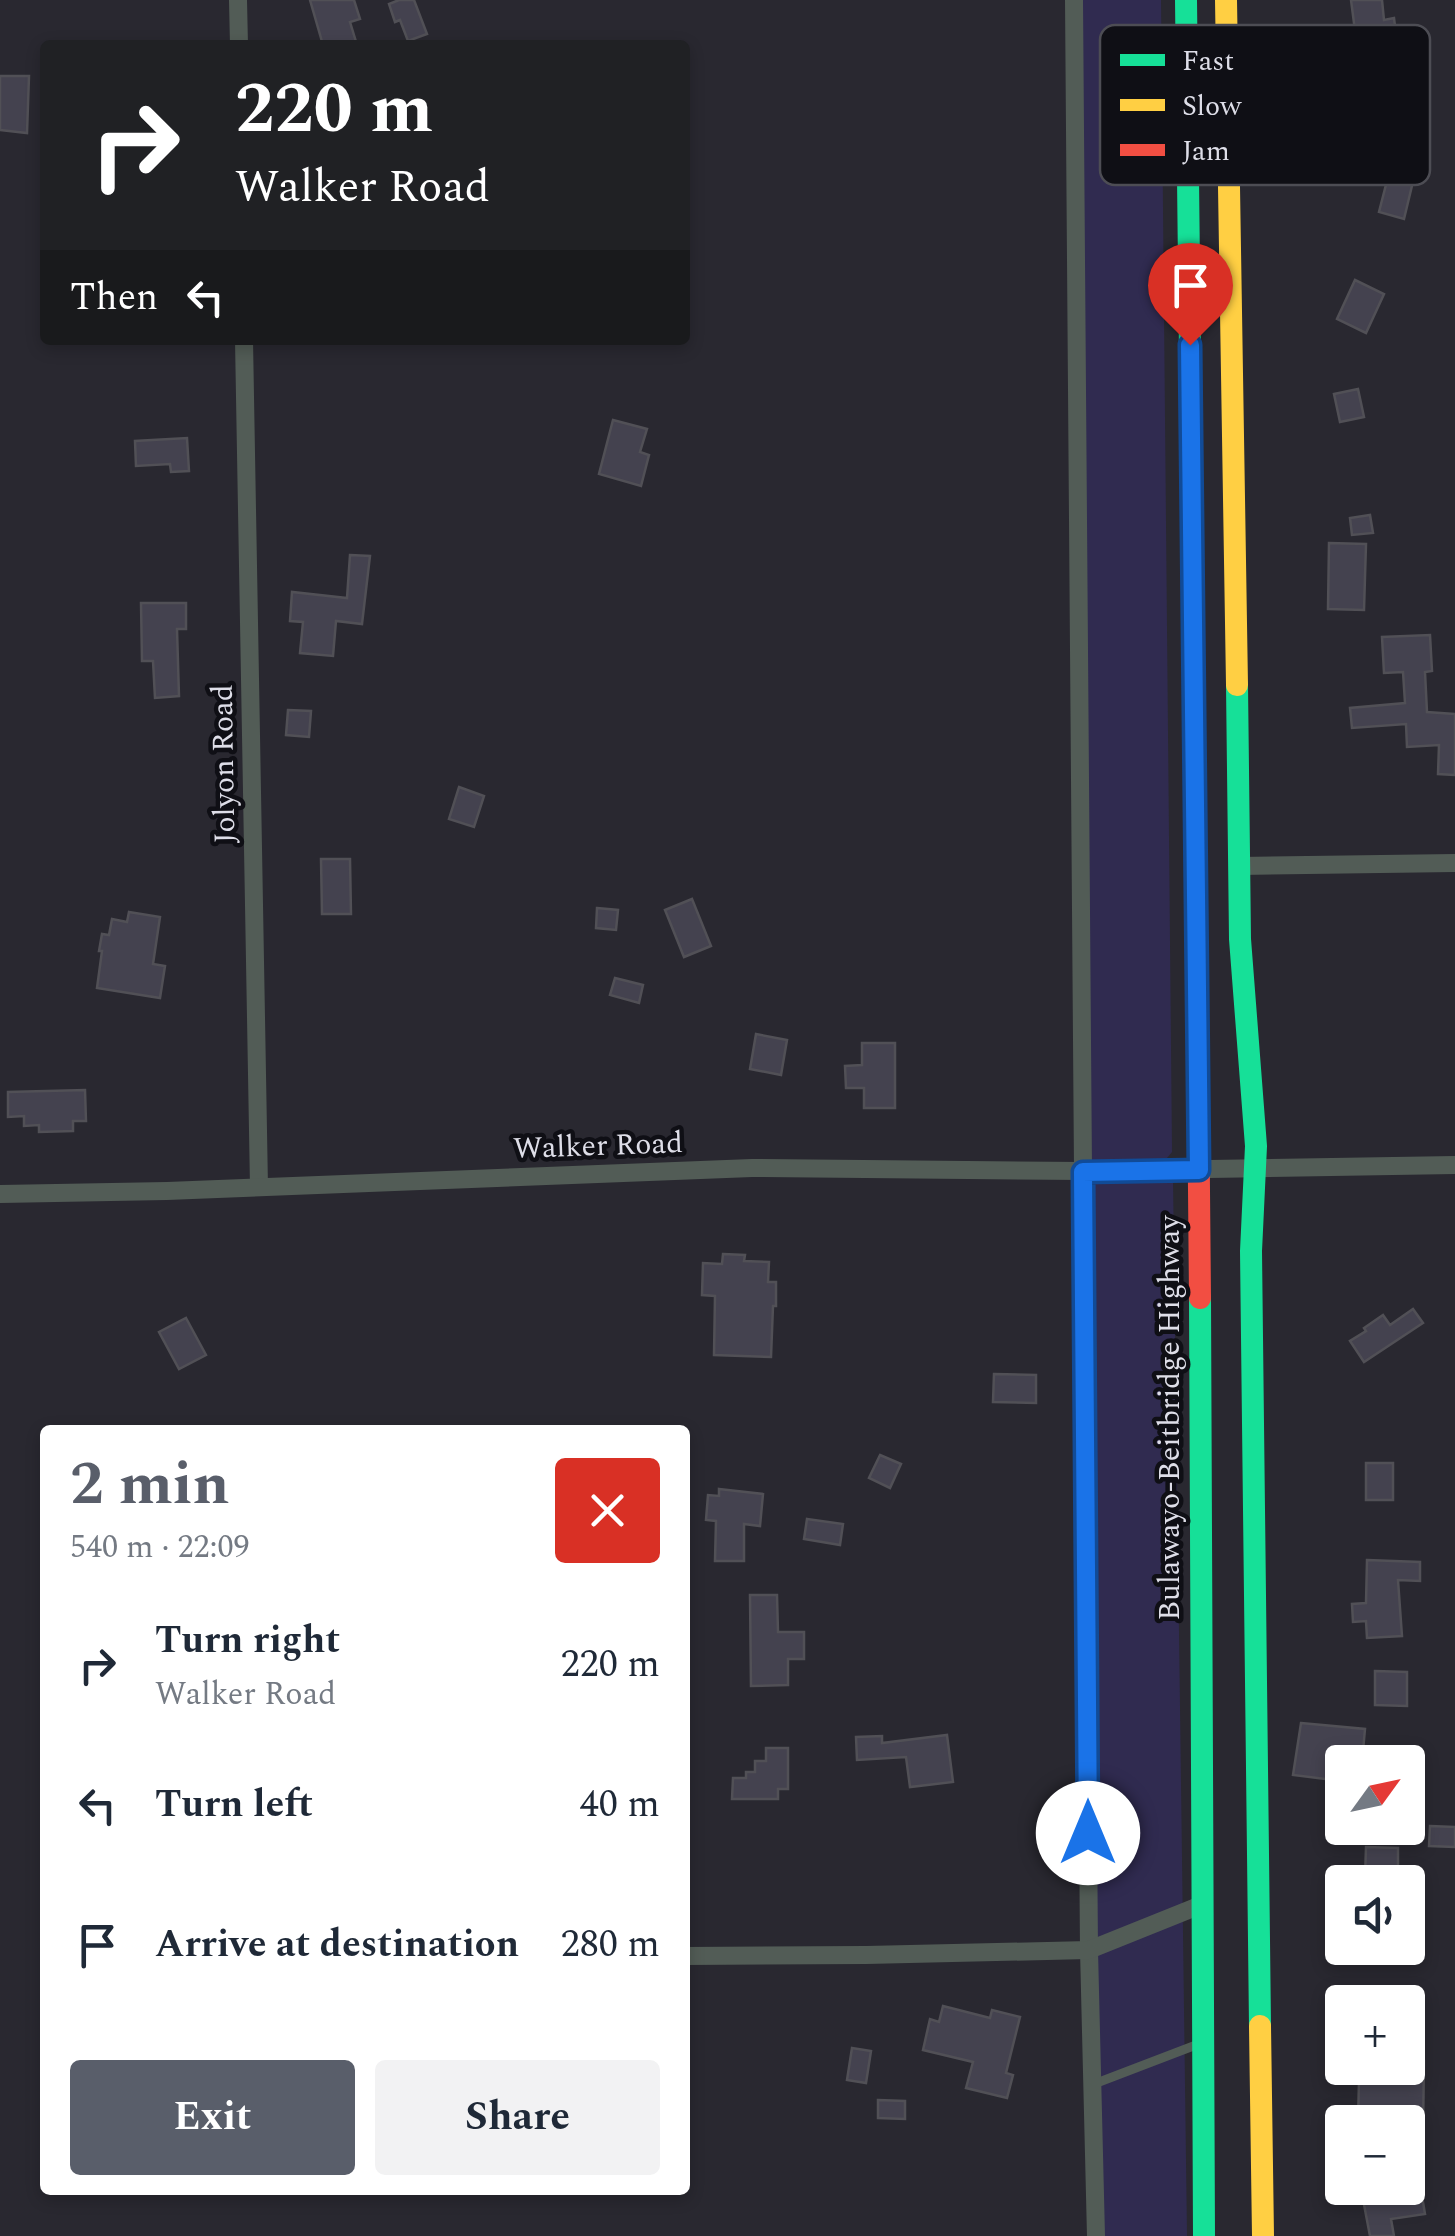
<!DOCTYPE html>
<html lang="en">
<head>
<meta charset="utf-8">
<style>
	:root { --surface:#fff; --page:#f2f2f3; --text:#1f2937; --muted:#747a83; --accent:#595e6a }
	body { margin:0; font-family:Spectral,serif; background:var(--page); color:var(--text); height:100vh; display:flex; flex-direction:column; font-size:38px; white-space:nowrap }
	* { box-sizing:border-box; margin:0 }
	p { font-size:32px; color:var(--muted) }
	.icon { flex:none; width:55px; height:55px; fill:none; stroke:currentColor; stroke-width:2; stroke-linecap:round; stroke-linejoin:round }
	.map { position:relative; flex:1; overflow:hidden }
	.panel { position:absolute; left:40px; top:1425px; width:650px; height:770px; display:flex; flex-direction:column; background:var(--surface); border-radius:10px; box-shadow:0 5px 15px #0003 }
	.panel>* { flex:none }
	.hud { position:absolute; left:40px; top:40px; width:650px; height:305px; border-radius:10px; box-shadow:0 5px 15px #0003; background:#202124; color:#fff; overflow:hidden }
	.needle { width:65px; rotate:57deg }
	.controls { position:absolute; left:1325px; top:1745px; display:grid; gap:20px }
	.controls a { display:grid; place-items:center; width:100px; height:100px; border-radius:10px; background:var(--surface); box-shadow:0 5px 15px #0003; font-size:50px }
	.pin { position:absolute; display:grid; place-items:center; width:85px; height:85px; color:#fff; margin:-102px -42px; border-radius:50% 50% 50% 0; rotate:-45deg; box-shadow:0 0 10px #0007 }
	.pin .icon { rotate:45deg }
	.me { position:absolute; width:110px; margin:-55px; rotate:0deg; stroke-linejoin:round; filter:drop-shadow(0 0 8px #0008) }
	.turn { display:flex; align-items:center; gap:35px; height:210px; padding:0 30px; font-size:45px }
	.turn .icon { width:130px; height:130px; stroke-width:2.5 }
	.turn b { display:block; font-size:70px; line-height:85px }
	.then { display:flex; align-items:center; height:95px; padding:0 30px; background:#0003; gap:20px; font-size:38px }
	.round { display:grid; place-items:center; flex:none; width:105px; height:105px; border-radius:10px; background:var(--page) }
	.overview { display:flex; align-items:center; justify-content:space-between; height:170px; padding:0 30px }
	h1 { font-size:60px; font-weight:700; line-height:75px; color:var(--accent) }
	.cta { display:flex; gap:20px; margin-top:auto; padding:20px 30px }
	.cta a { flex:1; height:115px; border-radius:10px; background:var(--accent); color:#fff; font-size:40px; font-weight:700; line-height:115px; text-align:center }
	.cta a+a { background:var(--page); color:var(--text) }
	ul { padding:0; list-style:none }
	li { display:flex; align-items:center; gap:30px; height:140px; padding:0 30px }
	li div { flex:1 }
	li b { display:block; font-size:38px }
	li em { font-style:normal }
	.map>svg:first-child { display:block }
</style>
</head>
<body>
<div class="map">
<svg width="1455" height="2236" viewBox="0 0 1455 2236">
	<rect width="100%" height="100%" fill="#292830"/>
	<!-- green -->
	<g fill="#302b50">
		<path d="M1079,0H1161L1172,1152L1162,1164L1088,1166Z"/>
		<path d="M1173,1180L1187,2236H1103L1096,1938L1090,1188L1099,1181Z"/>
	</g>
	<!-- building -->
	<g fill="#44424f" stroke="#515056" stroke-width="2.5">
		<path d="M310,0H354L360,19L350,22L357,45H323Z"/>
		<path d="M399,0H414L427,34L408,41L400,20L395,22L389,4Z"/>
		<path d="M1351,0H1382L1384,20L1394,18L1400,66L1374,70L1371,44L1357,46Z"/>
		<path d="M0,76H29L27,133L0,130Z"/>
		<path d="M1399,109L1422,113L1413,168L1416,169L1404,219L1379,212L1397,142L1394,141Z"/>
		<path d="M1355,280L1384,294L1366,333L1337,319Z"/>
		<path d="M1358,389L1364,417L1340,422L1334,394Z"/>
		<path d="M613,420L647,429L640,452L649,455L641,486L599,474Z"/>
		<path d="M187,438L189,471L171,472L170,464L136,466L135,441Z"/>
		<path d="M1370,515L1373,533L1352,535L1350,518Z"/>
		<path d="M1329,543L1366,544L1364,610L1328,609Z"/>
		<path d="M350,555L370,556L362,624L336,621L333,656L300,653L303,622L290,621L292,592L347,598Z"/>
		<path d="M141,603H186V629H177L179,696L155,698L153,661H142Z"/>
		<path d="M1430,635L1432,671L1425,672L1427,712L1455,714V775L1438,774L1439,745L1407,747L1406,724L1352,728L1350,708L1405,703L1403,672L1384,673L1382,637Z"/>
		<path d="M288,710L311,711L309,737L286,735Z"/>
		<path d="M459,787L484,796L474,827L449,819Z"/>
		<path d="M321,859H350L351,914H322Z"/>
		<path d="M692,899L711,946L684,957L665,910Z"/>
		<path d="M597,908L618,910L616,930L596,928Z"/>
		<path d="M129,912L160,917L153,964L165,966L160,998L97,988L102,951H99L102,934L109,935L112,919L127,922Z"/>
		<path d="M615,978L643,985L639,1003L610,995Z"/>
		<path d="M756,1034L787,1040L781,1075L750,1069Z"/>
		<path d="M862,1043H895V1108H864V1088H846L845,1066L862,1065Z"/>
		<path d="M85,1090L86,1121H73V1131L39,1132V1125L24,1126V1116L8,1117V1092Z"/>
		<path d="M723,1254L745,1255L744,1261L769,1262L768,1282H776V1306H773L771,1357L714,1355L715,1296L702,1295L703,1263L722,1264Z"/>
		<path d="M1413,1309L1423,1323L1364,1362L1350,1341L1366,1331L1364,1328L1383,1315L1390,1325Z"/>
		<path d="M186,1318L206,1355L179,1369L159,1332Z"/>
		<path d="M994,1374L1036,1375V1403L993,1402Z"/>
		<path d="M880,1455L901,1464L890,1488L869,1478Z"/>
		<rect x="1366" y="1463" width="27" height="37"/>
		<path d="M719,1489L763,1494L760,1526L744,1524V1561H715L716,1521L706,1520L708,1495L719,1496Z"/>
		<path d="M807,1519L843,1524L840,1545L804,1539Z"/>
		<path d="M1367,1560L1420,1562V1581L1398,1580L1402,1636L1367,1638L1366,1621L1353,1622L1352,1604L1366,1603Z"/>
		<path d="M750,1595H777L778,1632H804V1659H788V1685L751,1686Z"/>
		<path d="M1375,1671L1407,1672V1706L1375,1705Z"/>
		<path d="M1301,1723L1365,1729L1362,1762H1342V1781L1293,1775Z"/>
		<path d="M947,1735L953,1782L910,1787L906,1757L857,1760L856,1737L882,1736V1743Z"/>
		<path d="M766,1748H788V1789H778V1799H732L733,1778H746V1772H755V1761H766Z"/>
		<path d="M1430,1826L1455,1827V1847L1429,1846Z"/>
		<path d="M1366,1847L1398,1848V1879L1365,1878Z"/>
		<path d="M943,2006L990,2018L992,2010L1020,2017L1006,2073L1013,2075L1007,2098L966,2088L973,2062L923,2050L930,2019L939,2022Z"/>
		<path d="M852,2048L871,2051L866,2083L847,2080Z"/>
		<path d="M1408,2061H1424L1423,2132H1408V2122H1358L1359,2080L1396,2081V2068H1408Z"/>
		<path d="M878,2100L905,2101V2119L878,2118Z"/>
		<path d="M1420,2184L1425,2214L1391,2219L1394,2236H1370L1362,2194L1365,2193L1363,2188H1408Z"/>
	</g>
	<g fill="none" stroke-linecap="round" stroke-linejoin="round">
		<!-- lane -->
		<path stroke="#525c56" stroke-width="9" d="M1094,2084L1196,2045"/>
		<!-- street -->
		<g stroke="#525c56" stroke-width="18">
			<path d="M238,0L239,45"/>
			<path d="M1074,0L1089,1950L1096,2236"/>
			<path d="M244,340L259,1187"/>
			<path d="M1239,866L1455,863"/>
			<path d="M0,1194L167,1191L752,1168L1083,1171L1455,1165"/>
			<path d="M685,1956L866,1955L1089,1950L1201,1905"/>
		</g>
		<!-- fast -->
		<g stroke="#16e098" stroke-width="22">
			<path d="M1186,0L1197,975"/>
			<path d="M1237,685L1240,939L1256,1146L1251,1251L1260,2026"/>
			<path d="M1200,1298L1204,2236"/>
		</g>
		<!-- slow -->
		<g stroke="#ffcf43" stroke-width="22">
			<path d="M1226,0L1237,685"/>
			<path d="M1260,2026L1263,2236"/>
		</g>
		<!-- jam -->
		<path stroke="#f24e42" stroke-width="22" d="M1197,975L1200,1298"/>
	</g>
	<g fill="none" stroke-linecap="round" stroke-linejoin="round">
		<defs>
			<path id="route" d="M1088,1833L1083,1172L1199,1170L1190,345"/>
		</defs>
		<!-- route casing -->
		<use href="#route" stroke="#114b97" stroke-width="25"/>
		<!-- route -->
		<use href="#route" stroke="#1a73e8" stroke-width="18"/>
	</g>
	<g text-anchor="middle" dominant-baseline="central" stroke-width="9" stroke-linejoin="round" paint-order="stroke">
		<!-- street labels -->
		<g font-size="30" fill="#dedee8" stroke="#0f0f15">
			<text transform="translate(224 764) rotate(-91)">Jolyon Road</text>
			<text transform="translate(598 1146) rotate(-2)">Walker Road</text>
			<text transform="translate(1170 1418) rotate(-90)">Bulawayo-Beitbridge Highway</text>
		</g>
	</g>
	<!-- legend -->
	<rect x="1100" y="25" width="330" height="160" rx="15" fill="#0f0f15" stroke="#4d4d54" stroke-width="2.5"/>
	<rect x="1120" y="54" width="45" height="12" fill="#16e098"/>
	<rect x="1120" y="99" width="45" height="12" fill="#ffcf43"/>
	<rect x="1120" y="144" width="45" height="12" fill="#f24e42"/>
	<g font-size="28" fill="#dedee8">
		<text x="1182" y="70">Fast</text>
		<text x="1182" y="115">Slow</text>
		<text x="1182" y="160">Jam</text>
	</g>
</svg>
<div class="controls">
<a><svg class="needle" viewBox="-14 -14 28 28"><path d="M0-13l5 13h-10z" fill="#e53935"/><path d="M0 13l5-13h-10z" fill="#747a83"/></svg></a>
<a><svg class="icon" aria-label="sound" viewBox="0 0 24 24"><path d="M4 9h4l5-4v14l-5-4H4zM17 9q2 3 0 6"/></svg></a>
<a>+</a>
<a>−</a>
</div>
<div class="pin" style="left:1190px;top:345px;background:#d93025"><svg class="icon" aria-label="arrive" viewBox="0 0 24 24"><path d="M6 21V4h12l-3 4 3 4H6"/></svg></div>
<svg class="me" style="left:1088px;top:1833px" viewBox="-20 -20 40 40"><circle r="19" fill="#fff"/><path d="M0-13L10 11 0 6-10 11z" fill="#1a73e8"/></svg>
<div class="hud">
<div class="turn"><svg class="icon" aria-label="right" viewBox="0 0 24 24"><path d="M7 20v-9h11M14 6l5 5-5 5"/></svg><div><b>220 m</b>Walker Road</div></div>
<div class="then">Then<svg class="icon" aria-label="left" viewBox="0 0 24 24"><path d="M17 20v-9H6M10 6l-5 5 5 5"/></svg></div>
</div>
<section class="panel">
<div class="overview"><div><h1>2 min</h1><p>540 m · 22:09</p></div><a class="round" style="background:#d93025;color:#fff"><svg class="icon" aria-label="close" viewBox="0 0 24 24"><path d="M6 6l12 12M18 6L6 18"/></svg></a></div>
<ul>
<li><svg class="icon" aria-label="right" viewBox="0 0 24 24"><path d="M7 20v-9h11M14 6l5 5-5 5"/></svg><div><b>Turn right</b><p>Walker Road</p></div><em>220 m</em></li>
<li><svg class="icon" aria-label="left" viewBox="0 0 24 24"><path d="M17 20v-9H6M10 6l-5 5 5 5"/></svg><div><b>Turn left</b></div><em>40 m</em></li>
<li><svg class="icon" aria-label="arrive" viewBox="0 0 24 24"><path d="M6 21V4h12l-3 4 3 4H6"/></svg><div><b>Arrive at destination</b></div><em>280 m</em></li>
</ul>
<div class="cta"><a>Exit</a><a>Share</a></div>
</section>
</div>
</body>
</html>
